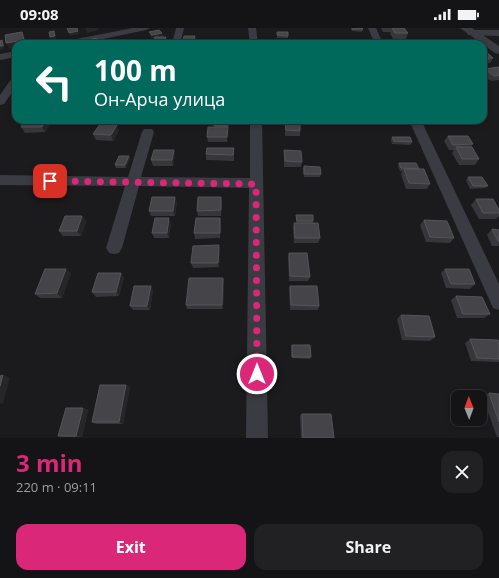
<!DOCTYPE html>
<html lang="en">
<head>
<meta charset="utf-8">
<style>
	:root { --surface:#141416; --page:#212123; --text:#f1f3f6; --muted:#9d9ea1; --line:#333335; --accent:#db2777 }
	body { margin:0; font-family:"Open Sans",sans-serif; background:var(--page); color:var(--text); height:100vh; display:flex; flex-direction:column; font-size:15px; white-space:nowrap }
	* { box-sizing:border-box; margin:0 }
	p { font-size:13px; color:var(--muted) }
	.icon { flex:none; width:22px; height:22px; fill:none; stroke:currentColor; stroke-width:2; stroke-linecap:round; stroke-linejoin:round }
	.map { position:relative; height:410px; overflow:hidden }
	.panel { display:flex; flex-direction:column; background:var(--surface); flex:1 }
	.panel>* { flex:none }
	.hud { position:absolute; left:12px; top:12px; width:475px; height:84px; border-radius:12px; box-shadow:0 2px 6px #0003,0 0 0 1px var(--line); background:#00695c; color:#fff; overflow:hidden }
	.needle { width:26px; rotate:359deg }
	.fabs { position:absolute; left:451px; top:362px; display:grid; gap:8px }
	.fabs a { display:grid; place-items:center; width:36px; height:36px; border-radius:8px; background:var(--surface); box-shadow:0 2px 6px #0003,0 0 0 1px var(--line); font-size:20px }
	.pin { position:absolute; display:grid; place-items:center; width:34px; height:34px; color:#fff; margin:-17px; border-radius:8px; box-shadow:0 2px 6px #0006 }
	.me { position:absolute; width:44px; margin:-22px; rotate:0deg; stroke-linejoin:round; filter:drop-shadow(0 0 3px #0008) }
	.turn { display:flex; align-items:center; gap:14px; height:84px; padding:0 16px; font-size:18px }
	.turn .icon { width:52px; height:52px; stroke-width:2.5 }
	.turn b { display:block; font-size:28px; line-height:34px }
	.round { display:grid; place-items:center; flex:none; width:42px; height:42px; border-radius:12px; background:var(--page) }
	.head { display:flex; align-items:center; justify-content:space-between; height:68px; padding:0 16px }
	h1 { font-size:24px; font-weight:700; line-height:30px; color:var(--accent) }
	.primary-button { display:flex; gap:8px; margin-top:auto; padding:8px 16px }
	.primary-button a { flex:1; height:46px; border-radius:12px; background:var(--accent); color:#fff; font-size:16px; font-weight:700; line-height:46px; text-align:center }
	.primary-button a+a { background:var(--page); color:var(--text) }
	.status { display:flex; justify-content:space-between; align-items:center; height:28px; padding:0 20px; background:var(--surface); direction:ltr }
	.status svg { height:11px; fill:currentColor }
	.map>svg:first-child { display:block }
</style>
</head>
<body>
<div class="status"><b>09:08</b><svg viewBox="0 0 49 12"><path d="M0 12V9h3v3zM5 12V6h3v6zM10 12V3h3v9zM15 12V0h3v12zM26 1h20v11H26zM47 4h2v5h-2z"/></svg></div>
<div class="map">
<svg width="499" height="410" viewBox="0 0 499 410">
	<rect width="100%" height="100%" fill="#1b1b1d"/>
	<g fill="none" stroke-linecap="round" stroke-linejoin="round">
		<!-- minor -->
		<g fill="#3b3c43" fill-rule="evenodd">
			<path d="M133,0H150L146,2L79,16H62L66,13Z"/>
			<path d="M176,0H184L180,16H172Z"/>
			<path d="M248,0H256L258,16H250Z"/>
			<path d="M368,0H376L383,16H375Z"/>
			<path d="M471,2H499V8L468,7L467,5L468,3Z"/>
			<path d="M16,23V29L0,32V26Z"/>
			<path d="M16,49V59L4,76L0,77V67L12,50Z"/>
			<path d="M250,92H262L268,410H246L249,160L139,158L122,220L119,225L114,226L109,225L106,220L125,158L0,157V147L128,149L142,104L144,101H152L154,104L141,149L250,150Z"/>
			<path d="M409,92H421L499,256V282L493,280Z"/>
		</g>
		<!-- tertiary -->
		<path fill="#3b3c43" fill-rule="evenodd" d="M460,0H472L499,18V26L495,25Z"/>
	</g>
	<!-- wall -->
	<g fill="#37373b">
		<path d="M351,0H362L363,1L362,4L352,3L351,1Z"/>
		<path d="M381,0H404L408,5L406,11H393L390,5L391,4H383Z"/>
		<path d="M149,4L162,5L163,8L159,9H166V12L165,16H154V13L155,10H152Z"/>
		<path d="M277,6L288,8V10H277Z"/>
		<path d="M195,11L194,15H184L183,13Z"/>
		<path d="M483,21L493,30L490,35L483,36Z"/>
		<path d="M499,39V52L491,53L483,47V45L485,41Z"/>
		<path d="M62,92H73L62,93Z"/>
		<path d="M229,92L228,101L227,114H208L207,109L214,99V98Z"/>
		<path d="M282,92H297L300,103V108H285V96H282Z"/>
		<path d="M384,92H399L400,95L399,97H385Z"/>
		<path d="M51,94L45,104L25,105L21,99Z"/>
		<path d="M119,103L113,113L96,112L93,106Z"/>
		<path d="M448,108L473,116L471,119L479,131L475,137H459L452,125L454,122H449L444,113Z"/>
		<path d="M392,109L412,114L410,117L392,116L391,112Z"/>
		<path d="M234,120V133L206,132V126Z"/>
		<path d="M174,122L175,127L173,138H153L151,132Z"/>
		<path d="M284,122L302,134L301,139H284Z"/>
		<path d="M129,128L130,131L126,140H116L115,137Z"/>
		<path d="M399,135L419,141L430,156L427,161H406L401,146L402,143H400L398,138Z"/>
		<path d="M304,138L321,146L320,149H304L303,141Z"/>
		<path d="M468,149L488,158L485,160L470,161L466,152Z"/>
		<path d="M476,171L499,182V188L496,191H479L471,177Z"/>
		<path d="M177,174L175,188H151L149,183Z"/>
		<path d="M222,174L221,188H198L197,183Z"/>
		<path d="M296,187L313,193V195L320,210L318,215H294L293,200L294,195H296Z"/>
		<path d="M82,188L86,194L81,208H63L59,203Z"/>
		<path d="M220,190L221,195L220,210L195,211L194,205Z"/>
		<path d="M424,192L454,210L450,215L426,214L420,197Z"/>
		<path d="M171,195L169,210H154L152,205Z"/>
		<path d="M492,201L499,202V218H492L487,207Z"/>
		<path d="M220,222L219,239L193,240L191,235Z"/>
		<path d="M289,225L310,249L308,253H289L288,230Z"/>
		<path d="M445,241L475,256L470,261L446,260L441,245Z"/>
		<path d="M71,245L62,270H40L35,266Z"/>
		<path d="M124,249L119,268L96,269L92,264Z"/>
		<path d="M223,250L224,254L223,281H187L186,277Z"/>
		<path d="M290,258L319,278L318,282H290L289,262Z"/>
		<path d="M153,262L150,282H133L130,278Z"/>
		<path d="M456,268L490,286L484,290H457L451,272Z"/>
		<path d="M401,287L435,309L430,313L402,312L397,291Z"/>
		<path d="M470,311L499,314V334L471,333L465,315Z"/>
		<path d="M292,317L311,329L310,331L292,330L291,318Z"/>
		<path d="M126,357L130,359L123,396H96L92,394Z"/>
		<path d="M489,365L499,366V409H497L482,368Z"/>
		<path d="M83,380L88,382L82,409H64L58,408Z"/>
		<path d="M302,386L334,410H301L300,387Z"/>
	</g>
	<!-- shaded-wall -->
	<g fill="#262629">
		<path d="M85,0H98L99,2L87,5Z"/>
		<path d="M54,3L56,11L51,12L50,9Z"/>
		<path d="M78,3L79,6L70,8L69,5Z"/>
		<path d="M22,4L25,10L26,16H16V19L9,21L6,15Z"/>
		<path d="M162,5L163,8L152,10V7Z"/>
		<path d="M2,12L4,15V21L0,22V18Z"/>
		<path d="M45,92H50L51,94L45,104L42,99Z"/>
		<path d="M117,97L119,103L113,113L111,107Z"/>
		<path d="M174,122L175,127L173,138L172,132Z"/>
		<path d="M129,128L130,131L126,140L125,137Z"/>
		<path d="M175,169L177,174L175,188L173,183Z"/>
		<path d="M221,169L222,174L221,188Z"/>
		<path d="M82,188L86,194L81,208L77,203Z"/>
		<path d="M169,190L171,195L169,210L167,205Z"/>
		<path d="M220,190L221,195L220,210Z"/>
		<path d="M219,217L220,222L219,239L218,235Z"/>
		<path d="M66,241L71,245L62,270L57,265Z"/>
		<path d="M121,245L124,249L119,268L116,264Z"/>
		<path d="M223,250L224,254L223,281L222,277Z"/>
		<path d="M151,258L153,262L150,282L147,278Z"/>
		<path d="M3,347L10,350L3,376L0,375V358Z"/>
		<path d="M126,357L130,359L123,396L119,394Z"/>
		<path d="M83,380L88,382L82,409L76,408Z"/>
	</g>
	<!-- building -->
	<g fill="#444449" stroke="#54555b">
		<path d="M67,0H77L78,3L69,5Z"/>
		<path d="M352,0H362L363,1H352Z"/>
		<path d="M392,0H404L408,5H395Z"/>
		<path d="M159,2L162,5L152,7L149,4Z"/>
		<path d="M54,3L55,8L50,9L49,4Z"/>
		<path d="M22,4L24,12L6,15L5,7Z"/>
		<path d="M277,4H288V8L277,7Z"/>
		<path d="M184,8H195L194,13H183Z"/>
		<path d="M155,9H166L164,13H154Z"/>
		<path d="M96,10L99,16H86L85,13Z"/>
		<path d="M2,12L3,18H0V13Z"/>
		<path d="M275,12L284,13L285,16H276Z"/>
		<path d="M345,12H355L357,16H347Z"/>
		<rect x="219" y="15" width="20" height="1"/>
		<path d="M483,21L493,30L483,31Z"/>
		<path d="M499,39V47L494,48L485,41Z"/>
		<path d="M25,92H45L42,99H21Z"/>
		<path d="M215,92H229L228,98H214Z"/>
		<path d="M282,92H297L298,93H282Z"/>
		<path d="M386,92H399L400,95L386,94Z"/>
		<path d="M285,93H300V103L286,102Z"/>
		<path d="M100,96L117,97L111,107L93,106Z"/>
		<path d="M208,99H228L227,109H207Z"/>
		<path d="M448,108H468L473,116L453,117Z"/>
		<path d="M392,109H410L412,114L394,113Z"/>
		<path d="M456,119H472L479,131H462Z"/>
		<path d="M207,120H234L233,127L206,126Z"/>
		<path d="M154,122H174L172,132H151Z"/>
		<path d="M284,122L301,123L302,134L285,133Z"/>
		<path d="M119,128H129L125,137H115Z"/>
		<path d="M399,135H416L419,141L401,140Z"/>
		<path d="M304,138L320,139L321,146H304Z"/>
		<path d="M404,141H424L430,156L409,155Z"/>
		<path d="M468,149H482L488,158H473Z"/>
		<path d="M152,169H175L173,183H149Z"/>
		<path d="M198,169H221V182L197,183Z"/>
		<path d="M476,171H493L499,182V185H483Z"/>
		<path d="M296,187H313V193H297Z"/>
		<path d="M65,188H82L77,203H59Z"/>
		<path d="M155,190H169L167,205H152Z"/>
		<path d="M196,190H220V205H194Z"/>
		<path d="M424,192L447,193L454,210L430,209Z"/>
		<path d="M294,195H318L320,210H295Z"/>
		<path d="M492,201L499,202V213H498Z"/>
		<path d="M219,217L218,235H191L193,218Z"/>
		<path d="M289,225H307L310,249L290,248Z"/>
		<path d="M45,241H66L57,265L35,266Z"/>
		<path d="M445,241H469L475,256H451Z"/>
		<path d="M98,245H121L116,264H92Z"/>
		<path d="M189,250H223L222,277H186Z"/>
		<path d="M134,258H151L147,278H130Z"/>
		<path d="M290,258H317L319,278L291,277Z"/>
		<path d="M456,268L482,269L490,286H463Z"/>
		<path d="M401,287L429,288L435,309L406,308Z"/>
		<path d="M470,311L498,312L499,314V331L477,330Z"/>
		<path d="M292,317H310L311,329H292Z"/>
		<path d="M3,347L0,358V348Z"/>
		<path d="M100,357H126L119,394H92Z"/>
		<path d="M489,365L499,366V394Z"/>
		<path d="M66,380H83L76,408H58Z"/>
		<path d="M302,386H331L334,410H303Z"/>
	</g>
	<g fill="none" stroke-linecap="round" stroke-linejoin="round">
		<!-- route -->
		<path stroke="#db2777" stroke-width="7" stroke-dasharray="0 12.6" d="M50,153L256,156L257,346"/>
	</g>
</svg>
<div class="fabs">
<a><svg class="needle" viewBox="-14 -14 28 28"><path d="M0-13l5 13h-10z" fill="#e53935"/><path d="M0 13l5-13h-10z" fill="#9d9ea1"/></svg></a>
</div>
<div class="pin" style="left:50px;top:153px;background:#d93025"><svg class="icon" aria-label="arrive" viewBox="0 0 24 24"><path d="M6 21V4h12l-3 4 3 4H6"/></svg></div>
<svg class="me" style="left:257px;top:346px" viewBox="-20 -20 40 40"><circle r="17" fill="#db2777" stroke="#fff" stroke-width="3"/><path d="M0-11L8 9 0 5-8 9z" fill="#fff"/></svg>
<div class="hud">
<div class="turn"><svg class="icon" aria-label="left" viewBox="0 0 24 24"><path d="M17 20v-9H6M10 6l-5 5 5 5"/></svg><div><b>100 m</b>Он-Арча улица</div></div>
</div>
</div>
<section class="panel">
<div class="head"><div><h1>3 min</h1><p>220 m · 09:11</p></div><a class="round"><svg class="icon" aria-label="close" viewBox="0 0 24 24"><path d="M6 6l12 12M18 6L6 18"/></svg></a></div>
<div class="primary-button"><a>Exit</a><a>Share</a></div>
</section>
</body>
</html>
